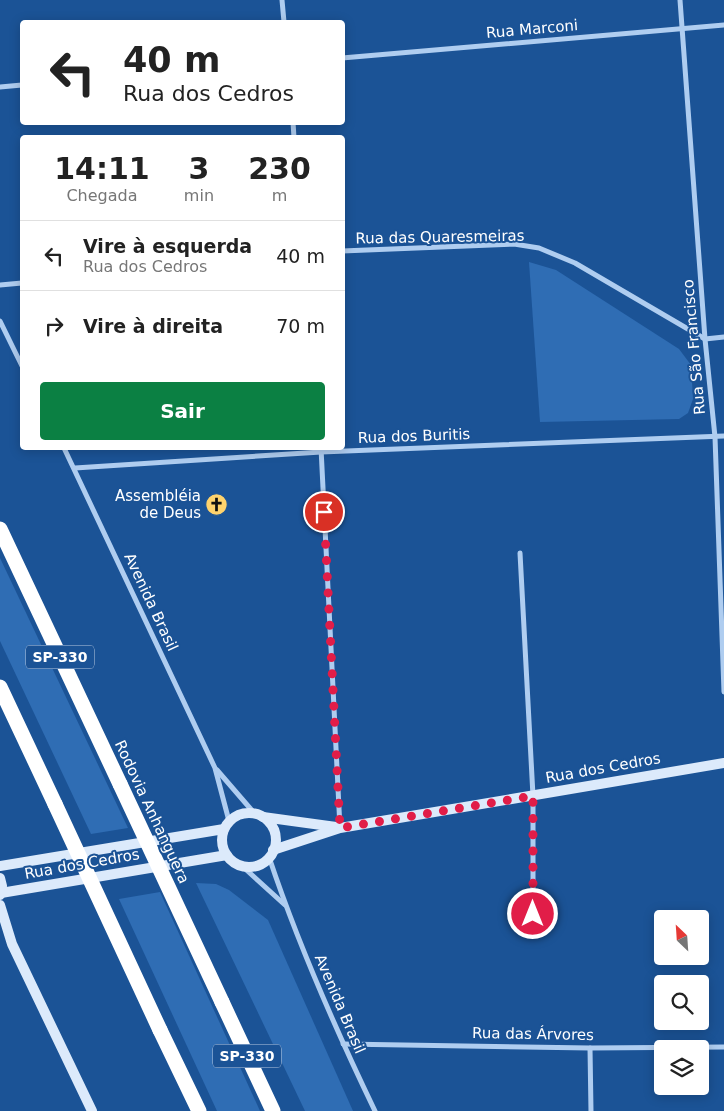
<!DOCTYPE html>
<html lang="pt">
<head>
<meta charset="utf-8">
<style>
	:root { --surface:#fff; --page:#f2f2f2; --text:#222; --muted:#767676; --line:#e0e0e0; --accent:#0b8043 }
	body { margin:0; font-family:"DejaVu Sans",sans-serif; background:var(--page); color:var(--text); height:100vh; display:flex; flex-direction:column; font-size:19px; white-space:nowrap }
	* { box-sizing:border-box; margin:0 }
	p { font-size:16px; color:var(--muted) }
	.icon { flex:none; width:28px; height:28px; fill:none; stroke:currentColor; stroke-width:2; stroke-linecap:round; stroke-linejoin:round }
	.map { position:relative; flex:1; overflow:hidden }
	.details { position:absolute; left:20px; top:135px; width:325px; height:315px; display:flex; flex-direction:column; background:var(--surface); border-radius:5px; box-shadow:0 2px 12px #0003 }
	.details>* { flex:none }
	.guide { position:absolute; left:20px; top:20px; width:325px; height:105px; border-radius:5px; box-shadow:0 2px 12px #0003; background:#fff; color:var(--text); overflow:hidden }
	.needle { width:32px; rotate:335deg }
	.controls { position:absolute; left:654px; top:910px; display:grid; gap:10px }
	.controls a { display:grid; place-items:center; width:55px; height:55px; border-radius:5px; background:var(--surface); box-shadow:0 2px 12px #0003; font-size:25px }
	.pin { position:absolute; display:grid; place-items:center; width:42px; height:42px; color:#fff; margin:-21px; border:2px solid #fff; border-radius:50%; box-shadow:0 1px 5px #0007 }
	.me { position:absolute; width:55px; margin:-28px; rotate:0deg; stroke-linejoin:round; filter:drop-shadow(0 0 4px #0008) }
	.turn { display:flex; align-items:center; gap:18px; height:105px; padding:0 20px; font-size:22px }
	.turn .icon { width:65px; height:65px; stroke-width:2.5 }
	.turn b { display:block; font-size:35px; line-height:42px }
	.eta { display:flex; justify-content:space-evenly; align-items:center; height:85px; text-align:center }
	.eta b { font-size:30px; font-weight:700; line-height:35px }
	.action { display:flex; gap:10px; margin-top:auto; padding:10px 20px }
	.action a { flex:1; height:58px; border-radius:5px; background:var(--accent); color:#fff; font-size:20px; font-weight:700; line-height:58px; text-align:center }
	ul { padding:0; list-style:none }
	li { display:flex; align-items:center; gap:15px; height:70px; padding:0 20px; border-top:1px solid var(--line) }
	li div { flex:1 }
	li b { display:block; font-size:19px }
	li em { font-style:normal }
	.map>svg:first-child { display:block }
</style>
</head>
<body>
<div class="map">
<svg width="724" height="1111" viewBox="0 0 724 1111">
	<rect width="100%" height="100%" fill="#1b5396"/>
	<!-- green -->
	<g fill="#2f6db4">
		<path d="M529,262L556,270L679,349L691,365L693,399L688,413L679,419L540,422Z"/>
		<path d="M0,558L128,828L91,834L0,641Z"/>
		<path d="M196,883L216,884L229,890L268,920L353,1111H305Z"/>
		<path d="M160,892L260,1111H217L119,899Z"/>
	</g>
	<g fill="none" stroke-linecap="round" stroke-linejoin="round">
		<!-- street -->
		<g stroke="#afcdf0" stroke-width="5">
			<path d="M282,0L284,22"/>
			<path d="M680,0L705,339L715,437L724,692"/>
			<path d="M342,58L724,25"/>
			<path d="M0,87L22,85"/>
			<path d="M293,122L294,138"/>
			<path d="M342,251L514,244L539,248L575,263L705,339L724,337"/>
			<path d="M0,285L22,283"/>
			<path d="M0,321L22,366"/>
			<path d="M64,448L215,768L229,821"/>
			<path d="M321,448L340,828"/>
			<path d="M75,468L321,452L724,436"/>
			<path d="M520,553L533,796V933"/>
			<path d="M217,770L255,814"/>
			<path d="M269,857C298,944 335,1028 375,1111"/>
			<path d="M242,866L285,905"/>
			<path d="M343,1044L590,1048L724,1047"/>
			<path d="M590,1048L591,1111"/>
		</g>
		<!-- secondary -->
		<g stroke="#dceafb" stroke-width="10">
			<circle cx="249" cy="840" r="27"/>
			<path d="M263,817L336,827"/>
			<path d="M273,850L340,828L724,763"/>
			<path d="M0,866L224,829"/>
			<path d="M0,878L2,886L0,895"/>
			<path d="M1,893L227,855"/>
			<path d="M0,905L12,944L92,1111"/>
		</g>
		<!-- highway -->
		<g stroke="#fff" stroke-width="15">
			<path d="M0,529L120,784"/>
			<path d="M0,687L55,804"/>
			<path d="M222,1002L273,1111"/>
			<path d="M160,1030L199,1111"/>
		</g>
		<!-- highway-bridge -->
		<g stroke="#fff" stroke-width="15">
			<path d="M120,784L222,1002"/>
			<path d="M55,804L160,1030"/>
		</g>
	</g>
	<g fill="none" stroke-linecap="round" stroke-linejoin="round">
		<!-- route -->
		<path stroke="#e11d48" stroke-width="9" stroke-dasharray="0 16.2" d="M324,512L340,828L533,796V914"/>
	</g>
	<!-- icons -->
	<defs>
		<symbol id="church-disc" viewBox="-11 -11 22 22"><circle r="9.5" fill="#ffd36d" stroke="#1b5396"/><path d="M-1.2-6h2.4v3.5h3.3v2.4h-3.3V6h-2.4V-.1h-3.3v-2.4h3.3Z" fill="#111"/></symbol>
	</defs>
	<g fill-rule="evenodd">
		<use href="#church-disc" x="204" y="492" width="25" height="25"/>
	</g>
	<g text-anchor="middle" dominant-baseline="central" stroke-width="4" stroke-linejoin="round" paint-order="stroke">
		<!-- shield labels -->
		<g fill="#1b5396" stroke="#bbcbe0" stroke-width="1">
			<rect x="26" y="645.5" width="68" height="23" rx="4"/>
			<rect x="213" y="1044.5" width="68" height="23" rx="4"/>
		</g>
		<g font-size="14" font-weight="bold" fill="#fff">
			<text x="60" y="657">SP-330</text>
			<text x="247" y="1056">SP-330</text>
		</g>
		<!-- street labels -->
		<g font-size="15" fill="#fff" stroke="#1b5396">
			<text transform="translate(532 29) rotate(-5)">Rua Marconi</text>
			<text transform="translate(440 237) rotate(-1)">Rua das Quaresmeiras</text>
			<text transform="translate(694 347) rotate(-95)">Rua São Francisco</text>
			<text transform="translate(414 436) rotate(-2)">Rua dos Buritis</text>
			<text transform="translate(151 602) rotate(65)">Avenida Brasil</text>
			<text transform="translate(603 768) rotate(-10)">Rua dos Cedros</text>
			<text transform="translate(152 812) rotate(65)">Rodovia Anhanguera</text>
			<text transform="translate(82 864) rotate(-10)">Rua dos Cedros</text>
			<text transform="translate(340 1004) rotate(67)">Avenida Brasil</text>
			<text transform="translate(533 1034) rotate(1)">Rua das Árvores</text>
		</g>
		<!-- poi labels -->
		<g font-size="15" fill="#fff" stroke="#1b5396" text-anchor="end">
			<text x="201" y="496">Assembléia<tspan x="201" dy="17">de Deus</tspan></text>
		</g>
	</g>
</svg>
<div class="controls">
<a><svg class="needle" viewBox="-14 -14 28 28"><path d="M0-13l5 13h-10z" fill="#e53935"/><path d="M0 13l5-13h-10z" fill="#767676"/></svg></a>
<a><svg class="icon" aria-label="search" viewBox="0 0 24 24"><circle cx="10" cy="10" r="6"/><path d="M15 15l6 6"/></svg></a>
<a><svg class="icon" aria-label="layers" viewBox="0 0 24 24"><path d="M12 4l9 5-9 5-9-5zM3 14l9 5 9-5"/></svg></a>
</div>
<div class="pin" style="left:324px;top:512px;background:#d93025"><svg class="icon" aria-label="arrive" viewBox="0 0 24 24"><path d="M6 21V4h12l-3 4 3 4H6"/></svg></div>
<svg class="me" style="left:533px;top:914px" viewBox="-20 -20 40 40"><circle r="17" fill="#e11d48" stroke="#fff" stroke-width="3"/><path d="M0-11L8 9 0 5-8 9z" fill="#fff"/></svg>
<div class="guide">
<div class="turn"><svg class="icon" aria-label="left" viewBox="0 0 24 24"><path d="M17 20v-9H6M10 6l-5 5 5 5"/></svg><div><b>40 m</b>Rua dos Cedros</div></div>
</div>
<section class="details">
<div class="eta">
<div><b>14:11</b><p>Chegada</p></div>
<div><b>3</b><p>min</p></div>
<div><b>230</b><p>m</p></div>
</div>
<ul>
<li><svg class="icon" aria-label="left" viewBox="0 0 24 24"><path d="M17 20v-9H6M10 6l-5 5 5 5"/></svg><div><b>Vire à esquerda</b><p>Rua dos Cedros</p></div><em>40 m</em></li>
<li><svg class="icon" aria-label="right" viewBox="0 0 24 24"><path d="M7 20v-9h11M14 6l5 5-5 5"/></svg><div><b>Vire à direita</b></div><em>70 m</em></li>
</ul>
<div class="action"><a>Sair</a></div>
</section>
</div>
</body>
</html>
